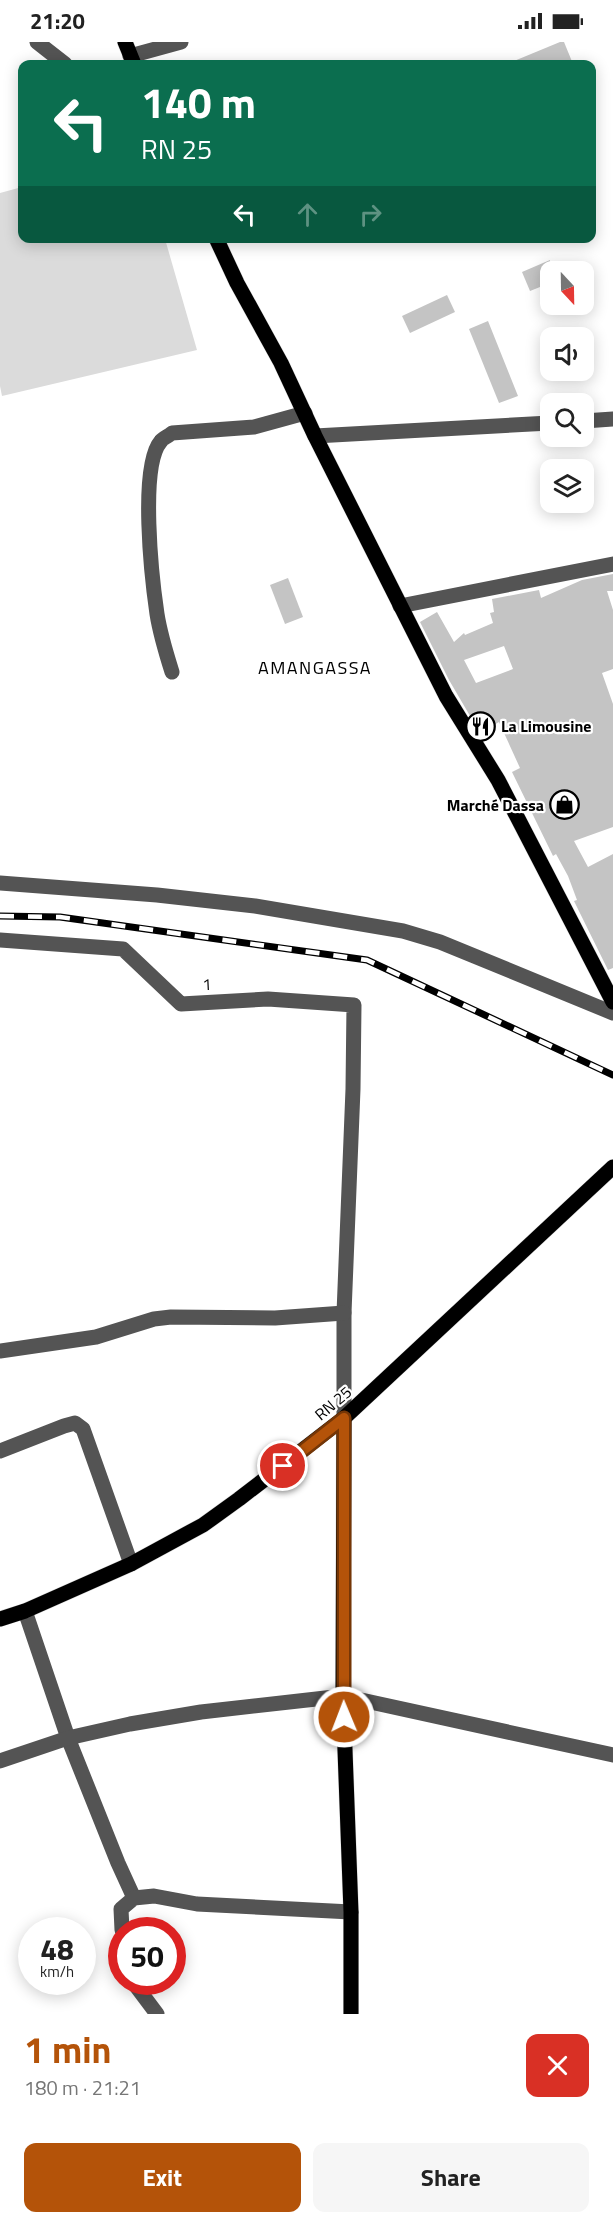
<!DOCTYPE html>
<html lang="en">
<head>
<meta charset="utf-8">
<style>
	:root { --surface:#fff; --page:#f6f6f6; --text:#222; --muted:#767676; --accent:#b45309 }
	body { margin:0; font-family:"Titillium Web",sans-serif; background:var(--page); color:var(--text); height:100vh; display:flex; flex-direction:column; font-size:22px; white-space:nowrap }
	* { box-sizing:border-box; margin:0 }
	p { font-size:20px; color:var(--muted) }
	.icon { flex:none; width:33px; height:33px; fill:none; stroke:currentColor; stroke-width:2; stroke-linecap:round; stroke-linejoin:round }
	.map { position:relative; height:1972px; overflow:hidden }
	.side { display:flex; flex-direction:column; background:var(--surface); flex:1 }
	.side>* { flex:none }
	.banner { position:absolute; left:18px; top:18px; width:578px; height:183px; border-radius:12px; box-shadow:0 3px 15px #0003; background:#0b6e4f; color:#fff; overflow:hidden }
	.needle { width:39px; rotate:158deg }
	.tools { position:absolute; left:540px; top:219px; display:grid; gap:12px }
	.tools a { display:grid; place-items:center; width:54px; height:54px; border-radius:12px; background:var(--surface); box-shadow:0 3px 15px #0003; font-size:30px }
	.speed { position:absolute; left:18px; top:1875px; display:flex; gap:12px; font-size:30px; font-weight:700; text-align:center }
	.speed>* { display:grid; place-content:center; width:78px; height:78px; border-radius:50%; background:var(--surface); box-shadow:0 3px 15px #0003; line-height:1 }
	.speed small { font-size:15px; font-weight:400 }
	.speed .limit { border:9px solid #d22; background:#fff; color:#111 }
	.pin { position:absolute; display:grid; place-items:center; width:51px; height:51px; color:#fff; margin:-26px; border:3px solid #fff; border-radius:50%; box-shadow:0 2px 6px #0007 }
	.me { position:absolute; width:66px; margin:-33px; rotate:359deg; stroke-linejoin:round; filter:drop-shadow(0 0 4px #0008) }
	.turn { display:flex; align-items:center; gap:21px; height:126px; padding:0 24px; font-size:27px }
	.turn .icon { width:78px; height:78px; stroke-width:2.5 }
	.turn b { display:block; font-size:42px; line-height:51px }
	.lanes { display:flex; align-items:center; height:57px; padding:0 24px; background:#0003; justify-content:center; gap:30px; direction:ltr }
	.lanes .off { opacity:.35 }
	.round { display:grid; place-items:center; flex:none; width:63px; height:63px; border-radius:12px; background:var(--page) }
	.overview { display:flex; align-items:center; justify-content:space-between; height:102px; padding:0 24px }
	h1 { font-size:36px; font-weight:700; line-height:45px; color:var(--accent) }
	.cta { display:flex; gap:12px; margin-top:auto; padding:12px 24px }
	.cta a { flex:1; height:69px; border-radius:12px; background:var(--accent); color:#fff; font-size:24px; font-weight:700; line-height:69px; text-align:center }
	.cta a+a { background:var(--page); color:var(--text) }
	.status { display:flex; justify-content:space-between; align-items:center; height:42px; padding:0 30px; background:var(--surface); direction:ltr }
	.status svg { height:16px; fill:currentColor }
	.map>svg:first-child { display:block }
</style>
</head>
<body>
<div class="status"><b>21:20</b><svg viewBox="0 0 49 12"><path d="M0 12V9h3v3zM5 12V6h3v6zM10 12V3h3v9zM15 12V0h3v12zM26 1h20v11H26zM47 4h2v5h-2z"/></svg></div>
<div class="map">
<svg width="613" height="1972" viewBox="0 0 613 1972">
	<rect width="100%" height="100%" fill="#fff"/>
	<!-- green -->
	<path fill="#dbdbdb" d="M22,145V196L165,197L197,308L2,354L0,344V151Z"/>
	<!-- building -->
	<g fill="#c4c4c4" fill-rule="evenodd">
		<path d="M560,0H564L573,22H507Z"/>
		<path d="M550,218V241L530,249L522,230Z"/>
		<path d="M447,253L455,270L410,291L402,274Z"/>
		<path d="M488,279L518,354L499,361L469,287Z"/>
		<path d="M613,532V549H607L613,568V627L602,631L613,662V785L574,799L588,825L613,812V926L608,928L574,859L577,858L568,834L556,812L553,814L512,730L520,726L499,680L480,691L449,638L420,580L437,570L454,600L464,591L465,593L493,581L490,571L494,570L492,557L539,548L541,556L582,538ZM504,604L513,627L476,641L464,618Z"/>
		<path d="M288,536L303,575L285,582L270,543Z"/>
	</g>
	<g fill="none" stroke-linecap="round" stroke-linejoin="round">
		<defs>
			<g id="major">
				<path d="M125,0L134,22"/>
				<path d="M216,196L237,241L281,321L315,394L446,654L498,738L613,960"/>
				<path d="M344,1376L343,1654L351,1870V1972"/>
				<path d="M0,1577L25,1569L131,1522L203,1483L239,1457L344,1376L613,1125"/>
			</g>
		</defs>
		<!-- major casing -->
		<use href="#major" stroke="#dbdbdb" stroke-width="16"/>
		<!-- minor -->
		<g stroke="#545454" stroke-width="15">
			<path d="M37,0L65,22"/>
			<path d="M130,14L181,0"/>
			<path d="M584,379L613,377"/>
			<path d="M315,394L550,381"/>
			<path d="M400,564L613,522"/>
			<path d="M172,630C166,611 160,591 157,572C152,538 139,424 161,399C163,396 169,394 172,391L254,385L305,371"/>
			<path d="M0,841L157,853L255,864L403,889L440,900L613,971"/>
			<path d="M0,898L123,907L181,962L268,957L354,963L353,1047L344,1271V1376"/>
			<path d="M0,1309L96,1295L154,1277L171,1275L275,1276L344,1271"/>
			<path d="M0,1409L64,1384L75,1381L83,1387L131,1522"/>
			<path d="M25,1569L68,1696L118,1821L134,1856"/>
			<path d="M0,1719L68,1696L130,1682L201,1670L343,1654L613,1713"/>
			<path d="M122,1888L121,1867L134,1856L154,1854L197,1862L351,1870"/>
			<path d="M133,1940L157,1972"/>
		</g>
		<!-- major -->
		<use href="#major" stroke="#000" stroke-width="15"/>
		<defs>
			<path id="rail" d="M0,874L60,875L367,918L613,1033"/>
		</defs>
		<!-- rail casing -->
		<use href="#rail" stroke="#000" stroke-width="7"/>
		<!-- rail -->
		<use href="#rail" stroke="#fff" stroke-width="4.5" stroke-dasharray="14" stroke-linecap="butt"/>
	</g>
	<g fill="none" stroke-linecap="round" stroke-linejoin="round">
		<defs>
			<path id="route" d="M283,1424L344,1376V1675"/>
		</defs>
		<!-- route casing -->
		<use href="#route" stroke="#753606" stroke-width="15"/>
		<!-- route -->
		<use href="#route" stroke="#b45309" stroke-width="10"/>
	</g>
	<!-- icons -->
	<defs>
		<symbol id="restaurant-ring" viewBox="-11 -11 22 22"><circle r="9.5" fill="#fff" stroke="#000" stroke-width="1.5"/><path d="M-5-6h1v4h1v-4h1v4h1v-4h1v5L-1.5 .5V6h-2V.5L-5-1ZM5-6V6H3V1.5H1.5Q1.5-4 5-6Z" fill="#000"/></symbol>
		<symbol id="shop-ring" viewBox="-11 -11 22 22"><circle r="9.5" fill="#fff" stroke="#000" stroke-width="1.5"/><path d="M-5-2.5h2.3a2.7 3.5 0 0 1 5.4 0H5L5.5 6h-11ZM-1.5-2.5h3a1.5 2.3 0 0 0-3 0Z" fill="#000"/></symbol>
	</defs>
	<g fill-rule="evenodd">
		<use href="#restaurant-ring" x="464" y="668" width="33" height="33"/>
		<use href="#shop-ring" x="548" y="746" width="33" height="33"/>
	</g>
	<g text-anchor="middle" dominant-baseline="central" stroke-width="4.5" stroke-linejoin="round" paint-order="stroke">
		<!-- poi labels -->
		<g font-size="16" font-weight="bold" fill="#000" stroke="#fff" text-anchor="start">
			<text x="501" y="684">La Limousine</text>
			<text x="544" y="763" text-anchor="end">Marché Dassa</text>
		</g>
		<!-- street labels -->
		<g font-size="16" fill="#000" stroke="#fff">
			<text transform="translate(207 942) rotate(-3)">1</text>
			<text transform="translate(333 1361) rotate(-40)">RN 25</text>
		</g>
		<!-- neighbourhood labels -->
		<g font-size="18" letter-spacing="1.5" fill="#000" stroke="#fff">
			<text x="315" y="625">AMANGASSA</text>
		</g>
	</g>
</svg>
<div class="tools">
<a><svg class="needle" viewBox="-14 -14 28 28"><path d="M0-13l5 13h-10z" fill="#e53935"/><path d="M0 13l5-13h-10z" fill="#767676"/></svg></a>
<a><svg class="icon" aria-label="sound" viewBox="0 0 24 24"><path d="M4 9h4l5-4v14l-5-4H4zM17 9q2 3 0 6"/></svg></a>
<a><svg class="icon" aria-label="search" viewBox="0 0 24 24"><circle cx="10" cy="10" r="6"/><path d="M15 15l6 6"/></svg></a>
<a><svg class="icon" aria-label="layers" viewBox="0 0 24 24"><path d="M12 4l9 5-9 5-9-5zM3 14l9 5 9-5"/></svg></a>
</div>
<div class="speed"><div>48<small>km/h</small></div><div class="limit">50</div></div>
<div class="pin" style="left:283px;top:1424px;background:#d93025"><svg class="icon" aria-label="arrive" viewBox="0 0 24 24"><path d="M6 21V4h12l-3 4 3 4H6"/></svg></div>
<svg class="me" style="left:344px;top:1675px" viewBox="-20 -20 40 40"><circle r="17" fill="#b45309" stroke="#fff" stroke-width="3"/><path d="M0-11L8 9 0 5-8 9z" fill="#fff"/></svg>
<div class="banner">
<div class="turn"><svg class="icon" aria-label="left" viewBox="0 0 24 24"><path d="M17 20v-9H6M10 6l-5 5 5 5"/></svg><div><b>140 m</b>RN 25</div></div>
<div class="lanes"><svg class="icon" aria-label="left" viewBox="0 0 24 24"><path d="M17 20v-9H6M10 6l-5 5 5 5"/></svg><svg class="icon off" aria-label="ahead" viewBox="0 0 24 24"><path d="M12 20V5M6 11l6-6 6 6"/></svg><svg class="icon off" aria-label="right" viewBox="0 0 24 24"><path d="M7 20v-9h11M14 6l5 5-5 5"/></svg></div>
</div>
</div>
<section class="side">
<div class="overview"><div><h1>1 min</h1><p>180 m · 21:21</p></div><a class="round" style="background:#d93025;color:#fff"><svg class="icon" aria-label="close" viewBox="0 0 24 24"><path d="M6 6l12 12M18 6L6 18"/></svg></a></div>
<div class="cta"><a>Exit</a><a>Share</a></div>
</section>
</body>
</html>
